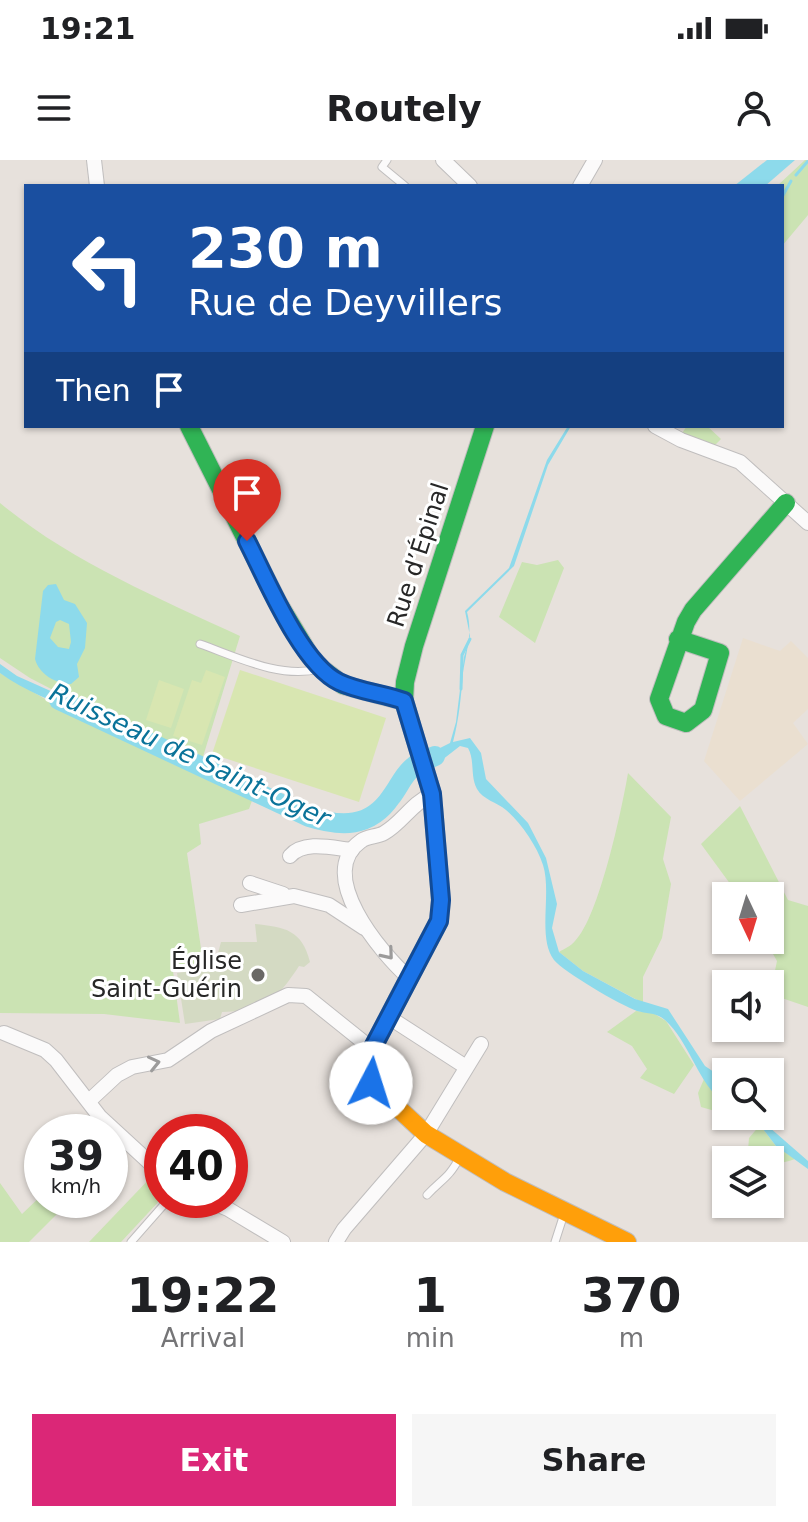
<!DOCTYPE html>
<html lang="en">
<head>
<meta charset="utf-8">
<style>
	:root { --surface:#fff; --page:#f6f6f6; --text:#202124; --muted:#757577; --accent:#db2777 }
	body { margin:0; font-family:"DejaVu Sans",sans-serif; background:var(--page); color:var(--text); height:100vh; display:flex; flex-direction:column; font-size:30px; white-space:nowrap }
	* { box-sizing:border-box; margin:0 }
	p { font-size:26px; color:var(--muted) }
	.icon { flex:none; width:44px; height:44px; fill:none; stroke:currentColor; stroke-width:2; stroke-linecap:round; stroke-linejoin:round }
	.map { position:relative; height:1082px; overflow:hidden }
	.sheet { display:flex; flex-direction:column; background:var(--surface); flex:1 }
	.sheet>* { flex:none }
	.hud { position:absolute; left:24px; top:24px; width:760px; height:244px; border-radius:0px; box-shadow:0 2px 6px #0004; background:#1a4fa0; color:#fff; overflow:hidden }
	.needle { width:52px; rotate:176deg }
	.fabs { position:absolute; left:712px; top:722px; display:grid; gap:16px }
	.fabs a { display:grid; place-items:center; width:72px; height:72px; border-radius:0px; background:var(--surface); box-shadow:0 2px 6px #0004; font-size:40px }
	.speed { position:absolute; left:24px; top:954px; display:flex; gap:16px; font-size:40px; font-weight:700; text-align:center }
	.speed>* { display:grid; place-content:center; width:104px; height:104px; border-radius:50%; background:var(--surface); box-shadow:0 2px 6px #0004; line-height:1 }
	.speed small { font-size:20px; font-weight:400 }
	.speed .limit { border:12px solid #d22; background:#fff; color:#111 }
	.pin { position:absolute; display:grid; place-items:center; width:68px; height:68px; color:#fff; margin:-82px -34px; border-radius:50% 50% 50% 0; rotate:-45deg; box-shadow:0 0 8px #0007 }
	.pin .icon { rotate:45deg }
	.me { position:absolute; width:88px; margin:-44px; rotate:5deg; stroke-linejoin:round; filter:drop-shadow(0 0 6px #0008) }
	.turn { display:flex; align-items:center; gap:28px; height:168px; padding:0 32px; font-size:36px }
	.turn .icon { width:104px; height:104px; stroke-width:2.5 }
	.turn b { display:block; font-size:56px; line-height:68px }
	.then { display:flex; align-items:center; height:76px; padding:0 32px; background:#0003; gap:16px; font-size:30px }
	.eta { display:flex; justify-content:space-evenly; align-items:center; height:136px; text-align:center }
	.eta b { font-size:48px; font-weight:800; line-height:56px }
	.primary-button { display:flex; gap:16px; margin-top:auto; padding:16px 32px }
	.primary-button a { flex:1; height:92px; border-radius:0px; background:var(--accent); color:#fff; font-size:32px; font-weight:800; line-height:92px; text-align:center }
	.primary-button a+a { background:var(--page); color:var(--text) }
	.status { display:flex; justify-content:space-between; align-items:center; height:56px; padding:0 40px; background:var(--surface); direction:ltr }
	.status svg { height:22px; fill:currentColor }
	header { display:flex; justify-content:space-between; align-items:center; height:104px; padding:0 32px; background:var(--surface); font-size:36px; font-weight:800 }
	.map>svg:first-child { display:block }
</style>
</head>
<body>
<div class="status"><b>19:21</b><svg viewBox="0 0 49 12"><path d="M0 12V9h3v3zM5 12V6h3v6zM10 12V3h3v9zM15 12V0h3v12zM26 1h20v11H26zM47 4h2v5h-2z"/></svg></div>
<header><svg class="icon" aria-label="menu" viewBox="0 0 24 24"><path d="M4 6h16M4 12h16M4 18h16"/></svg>Routely<svg class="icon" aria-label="person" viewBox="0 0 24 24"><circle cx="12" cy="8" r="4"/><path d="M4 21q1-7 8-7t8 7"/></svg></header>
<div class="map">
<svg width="808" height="1082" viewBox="0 0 808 1082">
	<rect width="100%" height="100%" fill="#e7e1dc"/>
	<!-- education -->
	<path fill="#eadfd0" d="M743,478L780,491L791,481L808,498V549L793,563L808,584L740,641L704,601Z"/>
	<!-- green -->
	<g fill="#cbe3b3">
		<path d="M805,0H808V55L782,86V26H777Z"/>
		<path d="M687,266H707L721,279L714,286L737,303L682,273Z"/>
		<path d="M0,343C70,401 158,438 240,476L202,600L170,585L168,594L254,635L249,649L199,664L201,684L187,693L203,802L173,811L180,863L104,854L0,853V513L47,540L81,552L82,545L30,518L0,498Z"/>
		<path d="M558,400L564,408L535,483L499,457L522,402L537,405Z"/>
		<path d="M628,613L671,657L663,699L671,724L662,778L643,817V843L583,811L559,792C564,789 571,786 575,781C599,757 622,649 628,613Z"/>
		<path d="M740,646L788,740L808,746V847L770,834L777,801L765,780H770V736H739L701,684Z"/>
		<path d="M636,851L653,853L666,861L694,905L674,934L640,918L647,909L632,886L607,872Z"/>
		<path d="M704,919L719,939L726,936V948L715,951L701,947L698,933Z"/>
		<path d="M760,965L776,986L795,999C777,1006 761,1005 748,990L749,978Z"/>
		<path d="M154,1014L162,1020V1038L121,1082H89Z"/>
		<path d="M0,1023L22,1054L42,1035V1040H71L29,1082H0Z"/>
	</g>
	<!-- cemetery -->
	<path fill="#d4dac3" d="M255,764C285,767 302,770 310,802L304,807L299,806C276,841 265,850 222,852L220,859L185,864L177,813L214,808L221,782H257Z"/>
	<!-- pitch -->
	<g fill="#d8e6b1">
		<path d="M206,510L225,517L202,585L173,576L192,520L201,523Z"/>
		<path d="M240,510L386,558L359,642L212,594Z"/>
		<path d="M159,520L184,529L171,568L146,560Z"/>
	</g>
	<!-- water -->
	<g fill="#8ddaeb" fill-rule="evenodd">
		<path d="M767,0H795L765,26H734Z"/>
		<path d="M568,266H571L548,305L514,406L467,452C473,474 466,491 463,513C461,537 459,559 453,582L470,578L481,593L486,619L528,663L546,698L557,744L552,768L559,792L583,811L635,839L668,849L705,906L726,920V936L720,940C696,917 689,882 665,860C656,852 647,854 637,851C620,845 564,812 554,800C537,778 552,733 543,705C537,686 521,663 506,650C497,642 483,640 477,629C470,616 475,600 468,588L460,586L442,600L432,604L428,594L450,583L456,562L464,497L470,476L465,451L509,408L547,300Z"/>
		<path d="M56,424L64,440L75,444L87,463L85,488L77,504L79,517L71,524C56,524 39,514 35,499L43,431L48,425ZM60,460L69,464L71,482L69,489L58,487L50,478L56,462Z"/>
		<path d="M0,504L17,516L82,545V552C53,542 25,531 0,513Z"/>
		<path d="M770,947L769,967L808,1001V1009L776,986L760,965L764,956H770Z"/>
	</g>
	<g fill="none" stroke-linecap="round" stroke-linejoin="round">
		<!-- stream -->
		<g stroke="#8ddaeb" stroke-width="3">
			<path d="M796,15L808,1"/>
			<path d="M782,37L791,21"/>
			<path d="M461,529L462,495L470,479"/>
		</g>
		<!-- river -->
		<path stroke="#8ddaeb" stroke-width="20" d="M59,540L309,657C341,667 370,668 391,637C399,627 403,615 413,607C419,601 427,600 435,596"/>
		<defs>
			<g id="lane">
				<path d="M387,0L382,7L405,26"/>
				<path d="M200,484C237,497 280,519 319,509"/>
				<path d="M427,1035C443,1018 448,1019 460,997"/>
				<path d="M131,1082L168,1040"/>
				<path d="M555,1082L564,1054"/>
			</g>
			<g id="street">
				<path d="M94,0L97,26"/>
				<path d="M443,0L470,26"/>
				<path d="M580,26L595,0"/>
				<path d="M655,266L681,280L740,302L808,363"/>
				<path d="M290,696C304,680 333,688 352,690"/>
				<path d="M250,723L283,734"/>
				<path d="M241,745L294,736L329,745L364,768"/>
				<path d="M409,818C381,793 314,714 361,681C367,676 377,677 384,673C402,663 411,644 432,634"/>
				<path d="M387,856L466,907"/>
				<path d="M4,873L45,890L56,900L100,957L162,1014"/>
				<path d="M89,941L117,915L132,907L168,900L211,871L288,835L306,836L372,889"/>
				<path d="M207,1040L228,1049L283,1082"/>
				<path d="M336,1082L344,1069L426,974L481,884"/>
			</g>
			<g id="fast">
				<path d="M189,266L278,443L310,496L322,509L343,525L404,541"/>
				<path d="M678,479L720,493L703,550L686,563L666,556L659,539L686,462L693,450L786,343"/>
				<path d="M398,839L439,761L441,740L432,634L404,541L405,522L414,486L485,266"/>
			</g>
			<path id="slow" d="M398,839L372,889L368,903L371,923L426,974L505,1022L627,1082"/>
		</defs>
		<!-- lane casing -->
		<use href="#lane" stroke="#c0bebe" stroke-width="9"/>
		<!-- street casing -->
		<use href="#street" stroke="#c0bebe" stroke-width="16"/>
		<!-- fast casing -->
		<use href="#fast" stroke="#c0bebe" stroke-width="20"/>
		<!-- slow casing -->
		<use href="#slow" stroke="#c0bebe" stroke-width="20"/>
		<!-- lane -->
		<use href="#lane" stroke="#fbfafa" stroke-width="7"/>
		<!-- street -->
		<use href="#street" stroke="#fbfafa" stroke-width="14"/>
		<!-- fast -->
		<use href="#fast" stroke="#30b455" stroke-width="18"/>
		<!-- slow -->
		<use href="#slow" stroke="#ff9f0a" stroke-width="18"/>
	</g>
	<!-- one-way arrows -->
	<defs><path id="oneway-chevron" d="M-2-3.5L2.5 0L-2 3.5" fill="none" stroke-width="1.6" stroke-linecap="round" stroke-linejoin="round" transform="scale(2)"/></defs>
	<g stroke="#9c9b9b">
		<use href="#oneway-chevron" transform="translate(388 794) rotate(50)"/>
		<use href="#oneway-chevron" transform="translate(154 903) rotate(-13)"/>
	</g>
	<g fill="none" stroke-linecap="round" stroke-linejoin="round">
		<defs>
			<path id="route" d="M247,381C266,418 301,504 339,522C360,532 382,533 404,541L432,634L441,740L439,761L372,889L368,903L371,923"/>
		</defs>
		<!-- route casing -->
		<use href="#route" stroke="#114b97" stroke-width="20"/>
		<!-- route -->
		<use href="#route" stroke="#1a73e8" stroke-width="14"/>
	</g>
	<!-- markers -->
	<circle fill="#6a6866" stroke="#fff" stroke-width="3" cx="258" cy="815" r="8"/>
	<g text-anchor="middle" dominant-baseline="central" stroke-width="6" stroke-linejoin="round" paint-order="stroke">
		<!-- street labels -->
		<g font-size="24" fill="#272727" stroke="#fff">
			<text transform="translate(418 395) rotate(-72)">Rue d’Épinal</text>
		</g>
		<!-- poi labels -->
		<g font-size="24" fill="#272727" stroke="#fff" text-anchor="end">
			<text x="242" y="801">Église<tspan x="242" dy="28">Saint-Guérin</tspan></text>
		</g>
		<!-- water labels -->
		<g font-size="26" font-style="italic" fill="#0a7399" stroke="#fff">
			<text transform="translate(190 595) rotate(25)">Ruisseau de Saint-Oger</text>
		</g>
	</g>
</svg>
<div class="fabs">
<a><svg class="needle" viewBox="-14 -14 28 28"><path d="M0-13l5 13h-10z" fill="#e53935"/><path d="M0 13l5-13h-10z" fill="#757577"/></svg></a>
<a><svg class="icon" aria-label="sound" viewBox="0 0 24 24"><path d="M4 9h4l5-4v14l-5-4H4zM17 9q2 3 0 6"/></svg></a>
<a><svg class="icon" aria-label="search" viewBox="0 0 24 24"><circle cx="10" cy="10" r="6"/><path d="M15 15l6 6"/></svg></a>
<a><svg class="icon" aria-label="layers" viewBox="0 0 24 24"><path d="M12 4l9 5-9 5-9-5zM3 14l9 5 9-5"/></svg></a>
</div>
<div class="speed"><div>39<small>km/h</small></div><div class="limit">40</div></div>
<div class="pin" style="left:247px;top:381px;background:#d93025"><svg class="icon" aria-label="arrive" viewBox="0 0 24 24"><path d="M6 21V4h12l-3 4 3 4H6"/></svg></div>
<svg class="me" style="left:371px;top:923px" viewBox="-20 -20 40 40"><circle r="19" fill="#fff"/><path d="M0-13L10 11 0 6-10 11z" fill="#1a73e8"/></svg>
<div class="hud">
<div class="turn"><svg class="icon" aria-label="left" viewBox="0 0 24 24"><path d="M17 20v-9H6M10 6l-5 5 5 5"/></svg><div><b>230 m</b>Rue de Deyvillers</div></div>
<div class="then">Then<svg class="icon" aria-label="arrive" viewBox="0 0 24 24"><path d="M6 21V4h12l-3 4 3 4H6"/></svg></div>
</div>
</div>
<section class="sheet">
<div class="eta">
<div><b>19:22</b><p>Arrival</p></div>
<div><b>1</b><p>min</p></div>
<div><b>370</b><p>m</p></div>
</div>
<div class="primary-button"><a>Exit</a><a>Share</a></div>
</section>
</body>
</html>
